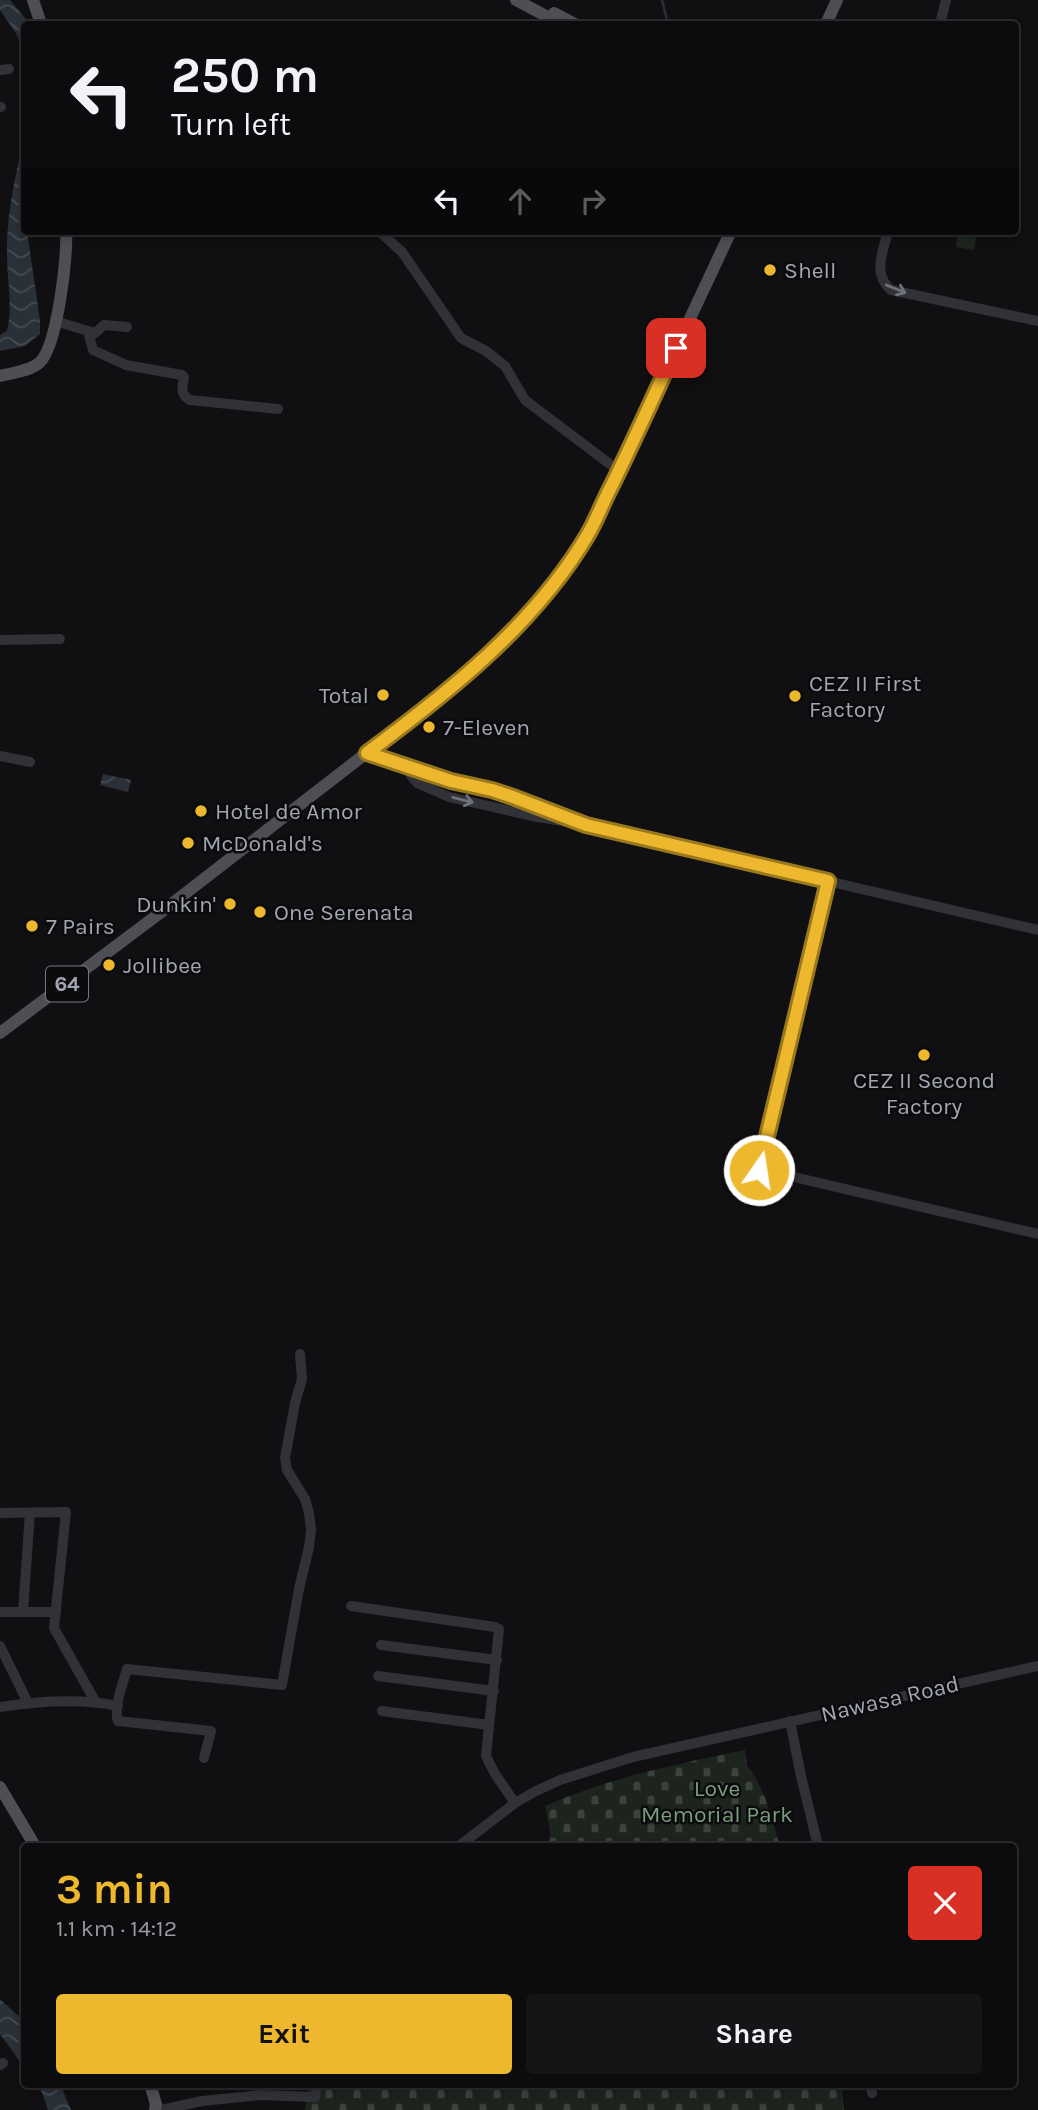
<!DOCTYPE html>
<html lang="en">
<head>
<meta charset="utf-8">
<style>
	:root { --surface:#0c0c0e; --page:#151517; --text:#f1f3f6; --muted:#9a9b9e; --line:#2c2c2e; --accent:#edb82d }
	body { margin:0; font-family:Karla,sans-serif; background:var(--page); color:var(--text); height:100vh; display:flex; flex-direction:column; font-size:26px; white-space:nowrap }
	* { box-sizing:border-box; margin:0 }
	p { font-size:23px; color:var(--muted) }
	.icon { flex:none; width:38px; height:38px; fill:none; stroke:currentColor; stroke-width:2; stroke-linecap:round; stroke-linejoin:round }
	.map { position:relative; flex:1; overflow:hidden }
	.sheet { position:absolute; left:21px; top:1843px; width:996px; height:245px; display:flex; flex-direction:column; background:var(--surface); border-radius:7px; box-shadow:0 4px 10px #0003,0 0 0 2px var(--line) }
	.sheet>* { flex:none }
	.banner { position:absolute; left:21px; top:21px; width:998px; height:214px; border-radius:7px; box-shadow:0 4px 10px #0003,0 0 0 2px var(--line); background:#0c0c0e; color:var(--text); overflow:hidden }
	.pin { position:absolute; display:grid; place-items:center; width:60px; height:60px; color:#fff; margin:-30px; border-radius:14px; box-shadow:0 4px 10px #0006 }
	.me { position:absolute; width:77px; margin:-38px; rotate:13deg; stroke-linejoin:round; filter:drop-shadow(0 0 5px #0008) }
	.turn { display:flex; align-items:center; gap:24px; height:147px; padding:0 35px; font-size:32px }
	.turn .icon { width:91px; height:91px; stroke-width:2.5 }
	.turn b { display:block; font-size:49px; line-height:60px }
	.lanes { display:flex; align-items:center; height:66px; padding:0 35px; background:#0003; justify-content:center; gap:35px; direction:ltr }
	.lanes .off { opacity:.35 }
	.round { display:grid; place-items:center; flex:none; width:74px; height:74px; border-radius:7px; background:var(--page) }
	.headline { display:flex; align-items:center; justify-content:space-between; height:119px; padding:0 35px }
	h1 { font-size:42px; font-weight:700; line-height:52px; color:var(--accent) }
	.cta { display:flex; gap:14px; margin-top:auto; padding:14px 35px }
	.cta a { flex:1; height:80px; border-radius:7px; background:var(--accent); color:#111; font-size:28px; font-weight:700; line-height:80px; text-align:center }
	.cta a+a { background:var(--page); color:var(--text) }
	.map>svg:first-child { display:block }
</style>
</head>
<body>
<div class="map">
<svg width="1038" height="2110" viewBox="0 0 1038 2110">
	<defs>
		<pattern id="cemetery-stones" width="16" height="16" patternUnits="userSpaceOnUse" patternTransform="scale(1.75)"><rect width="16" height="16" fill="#1d241e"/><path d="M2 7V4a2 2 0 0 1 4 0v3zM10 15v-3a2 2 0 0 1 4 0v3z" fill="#3b413c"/></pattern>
		<pattern id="water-waves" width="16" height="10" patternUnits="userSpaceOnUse" patternTransform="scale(1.75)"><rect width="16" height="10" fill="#293037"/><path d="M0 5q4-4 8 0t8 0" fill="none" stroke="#454b52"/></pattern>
	</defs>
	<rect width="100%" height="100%" fill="#101012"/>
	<!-- grass -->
	<path fill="#1d241e" d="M958,231H977L974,250L956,247Z"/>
	<!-- cemetery -->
	<g fill="url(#cemetery-stones)">
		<path d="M745,1750L747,1766L753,1773L765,1797L780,1846H549L550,1830L545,1806C608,1778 677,1764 745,1750Z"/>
		<path d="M321,2084H839L842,2089L844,2110H305L308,2090L319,2091Z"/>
	</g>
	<!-- water -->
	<g fill="url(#water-waves)">
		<path d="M0,0H10L30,24H24V57L17,35L0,10Z"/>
		<path d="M24,135V231H27L40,320V334L25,346L0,351V335L7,331C13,306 7,281 7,255C6,214 16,175 24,135Z"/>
		<path d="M103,774L131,780L128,792L100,785Z"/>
		<path d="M0,1999L24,2021V2067L0,2034Z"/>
		<path d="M37,2084H60L71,2110H48L41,2090Z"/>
	</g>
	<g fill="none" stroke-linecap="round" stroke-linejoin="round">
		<!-- stream -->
		<path stroke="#293037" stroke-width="2.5" d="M662,0L668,24"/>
		<!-- minor -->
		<g stroke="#313237" stroke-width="10">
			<path d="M940,24L946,0"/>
			<path d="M0,70L9,69"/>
			<path d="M0,107H1"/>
			<path d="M379,231L402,252L461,338L486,351L505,366L525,400L619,471"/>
			<path d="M888,231C883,252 872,274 891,290L1038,321"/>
			<path d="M55,321L88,331L93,350L126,365L182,375L184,377C182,388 180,394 190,400L278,409"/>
			<path d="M88,331L95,333L104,325L127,327"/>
			<path d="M0,640L60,639"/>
			<path d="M367,753L451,781L492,790L568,817"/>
			<path d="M0,756L30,762"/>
			<path d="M402,764L417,783L449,797L532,816L586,825L1038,930"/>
			<path d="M828,881L759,1169L1038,1234"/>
			<path d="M0,1513L66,1512L54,1628L95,1701"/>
			<path d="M351,1606L495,1627L499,1629L486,1756L495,1774L515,1803"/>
			<path d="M23,1611L30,1513"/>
			<path d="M0,1612H56"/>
			<path d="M381,1645L497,1660"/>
			<path d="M0,1646L28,1703"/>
			<path d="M378,1676L494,1691"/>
			<path d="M0,1707C39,1701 79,1698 118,1706"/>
			<path d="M382,1711L489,1725"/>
			<path d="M790,1721L801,1776L818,1846"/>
			<path d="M204,1758L211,1731L118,1721C113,1707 123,1684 127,1669L282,1685L299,1589L309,1547L311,1530L309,1513L305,1499L287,1470L285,1458L295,1403L302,1379L300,1354"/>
			<path d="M459,1846L515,1803L536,1791L560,1780L633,1757L1038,1666"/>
			<path d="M0,2065L3,2063"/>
			<path d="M870,2084L872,2093"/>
			<path d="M161,2110L202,2101L260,2095L315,2097L317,2084"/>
		</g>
		<!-- major -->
		<g stroke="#4d4f55" stroke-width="12">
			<path d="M33,0L41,24"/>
			<path d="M516,0L561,24"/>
			<path d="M554,13L575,24"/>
			<path d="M826,24L837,0"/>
			<path d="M0,376C12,373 31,371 40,362C57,346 68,256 66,231"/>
			<path d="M0,1033L160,913L431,703C492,654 546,600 589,534L731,231"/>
			<path d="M0,1787L35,1846"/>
			<path d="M150,2084L156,2104L155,2110"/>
		</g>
	</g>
	<!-- one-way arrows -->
	<defs><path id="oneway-shaft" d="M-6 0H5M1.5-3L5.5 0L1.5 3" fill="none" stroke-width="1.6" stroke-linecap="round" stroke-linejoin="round" transform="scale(1.75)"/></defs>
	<g stroke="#6f727b">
		<use href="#oneway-shaft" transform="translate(896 289) rotate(22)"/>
		<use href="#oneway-shaft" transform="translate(463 800) rotate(14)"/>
	</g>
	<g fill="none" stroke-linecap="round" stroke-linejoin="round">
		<defs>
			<path id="route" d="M676,348C654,396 632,445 608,493C601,507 595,523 587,536C534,625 449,692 367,753L451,781L492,790L513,797L586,825L828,881L759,1170"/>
		</defs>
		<!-- route casing -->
		<use href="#route" stroke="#9a781d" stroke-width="18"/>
		<!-- route -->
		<use href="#route" stroke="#edb82d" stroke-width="12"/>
	</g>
	<!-- markers -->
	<g fill="#edb82d" stroke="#0b0b0d" stroke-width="2.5">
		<circle cx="770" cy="270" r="7"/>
		<circle cx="383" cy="695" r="7"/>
		<circle cx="795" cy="696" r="7"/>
		<circle cx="429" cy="727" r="7"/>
		<circle cx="201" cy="811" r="7"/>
		<circle cx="188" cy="843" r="7"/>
		<circle cx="230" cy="904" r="7"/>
		<circle cx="260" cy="912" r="7"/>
		<circle cx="32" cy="926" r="7"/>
		<circle cx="109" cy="965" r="7"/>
		<circle cx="924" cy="1055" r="7"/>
	</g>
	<g text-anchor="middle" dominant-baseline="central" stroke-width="5" stroke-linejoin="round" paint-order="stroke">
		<!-- shield labels -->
		<rect fill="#0b0b0d" stroke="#757880" stroke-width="2" x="46" y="966.5" width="42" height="35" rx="5"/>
		<g font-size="21" font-weight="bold" fill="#a2a6b2">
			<text x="67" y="984">64</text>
		</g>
		<!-- poi labels -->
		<g font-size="23" fill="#a2a6b2" stroke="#0b0b0d" text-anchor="start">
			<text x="784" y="270">Shell</text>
			<text x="809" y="683">CEZ II First<tspan x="809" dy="26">Factory</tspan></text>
			<text x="369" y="695" text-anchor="end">Total</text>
			<text x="443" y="727">7-Eleven</text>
			<text x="215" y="811">Hotel de Amor</text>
			<text x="202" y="843">McDonald's</text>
			<text x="216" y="904" text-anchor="end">Dunkin'</text>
			<text x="274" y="912">One Serenata</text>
			<text x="46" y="926">7 Pairs</text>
			<text x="123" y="965">Jollibee</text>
			<text x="924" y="1080" text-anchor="middle">CEZ II Second<tspan x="924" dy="26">Factory</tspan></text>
		</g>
		<!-- street labels -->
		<g font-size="23" fill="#a2a6b2" stroke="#0b0b0d">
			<text transform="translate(890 1699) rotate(-13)">Nawasa Road</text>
		</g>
		<!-- park labels -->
		<g font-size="23" fill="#799d7d" stroke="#0b0b0d">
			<text x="717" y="1788">Love<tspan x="717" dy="26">Memorial Park</tspan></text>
		</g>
	</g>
</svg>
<div class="pin" style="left:676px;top:348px;background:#d93025"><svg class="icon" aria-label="arrive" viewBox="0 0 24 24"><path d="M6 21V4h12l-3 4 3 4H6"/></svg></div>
<svg class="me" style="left:759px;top:1170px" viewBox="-20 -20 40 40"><circle r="17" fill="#edb82d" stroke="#fff" stroke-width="3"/><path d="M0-11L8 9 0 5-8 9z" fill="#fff"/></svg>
<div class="banner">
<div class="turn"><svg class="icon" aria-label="left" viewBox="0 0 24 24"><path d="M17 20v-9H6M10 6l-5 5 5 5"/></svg><div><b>250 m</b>Turn left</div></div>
<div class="lanes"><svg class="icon" aria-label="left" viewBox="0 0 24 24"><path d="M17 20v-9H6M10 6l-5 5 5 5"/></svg><svg class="icon off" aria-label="ahead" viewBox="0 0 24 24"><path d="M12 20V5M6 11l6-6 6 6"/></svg><svg class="icon off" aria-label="right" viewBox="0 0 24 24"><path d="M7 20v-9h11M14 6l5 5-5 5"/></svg></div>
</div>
<section class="sheet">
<div class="headline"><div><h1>3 min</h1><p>1.1 km · 14:12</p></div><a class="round" style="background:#d93025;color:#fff"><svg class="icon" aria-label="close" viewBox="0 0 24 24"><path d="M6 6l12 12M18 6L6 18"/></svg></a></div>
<div class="cta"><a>Exit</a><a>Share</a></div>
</section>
</div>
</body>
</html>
